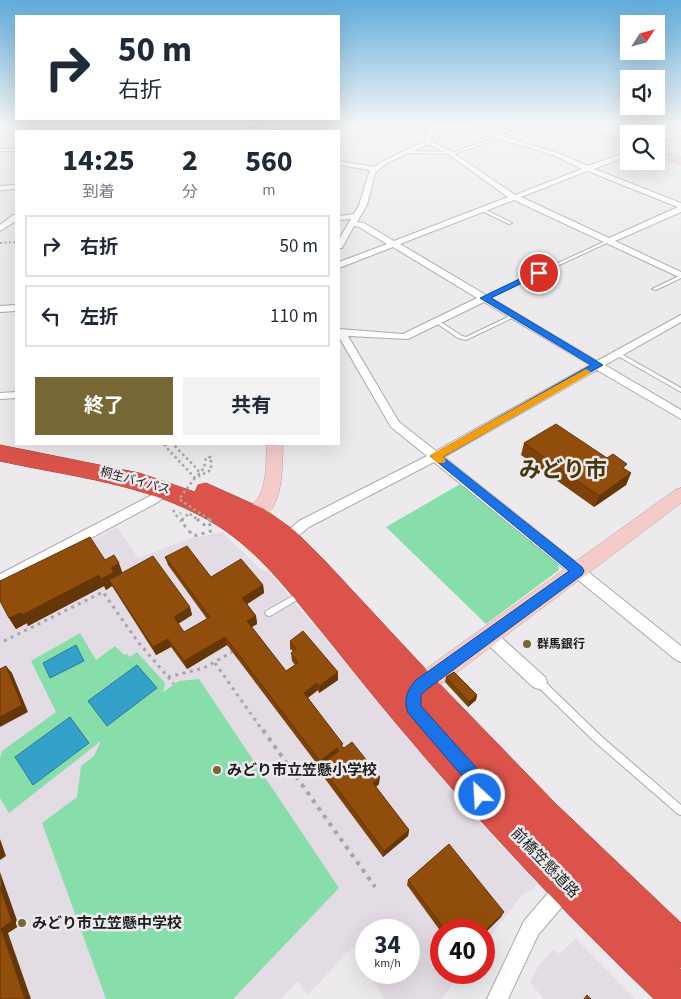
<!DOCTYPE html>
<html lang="ja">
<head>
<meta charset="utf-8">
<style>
	:root { --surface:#fff; --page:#f2f2f3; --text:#1f2937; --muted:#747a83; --line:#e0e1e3; --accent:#766735 }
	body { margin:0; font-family:"Source Sans 3","Noto Sans JP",sans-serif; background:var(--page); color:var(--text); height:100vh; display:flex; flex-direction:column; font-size:19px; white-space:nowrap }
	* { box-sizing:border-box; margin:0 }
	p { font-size:16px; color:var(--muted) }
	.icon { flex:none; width:28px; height:28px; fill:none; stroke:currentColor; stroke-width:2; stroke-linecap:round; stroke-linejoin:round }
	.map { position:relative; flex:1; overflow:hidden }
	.details { position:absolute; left:15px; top:130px; width:325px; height:315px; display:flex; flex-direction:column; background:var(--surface); border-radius:0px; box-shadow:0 5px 20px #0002 }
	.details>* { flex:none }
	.banner { position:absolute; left:15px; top:15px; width:325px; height:105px; border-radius:0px; box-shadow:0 5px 20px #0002; background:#fff; color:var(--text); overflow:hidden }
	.needle { width:32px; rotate:54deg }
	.tools { position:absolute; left:620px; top:15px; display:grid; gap:10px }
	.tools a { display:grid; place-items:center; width:45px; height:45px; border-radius:0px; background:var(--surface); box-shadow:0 5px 20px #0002; font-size:25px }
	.speed { position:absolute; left:355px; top:919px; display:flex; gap:10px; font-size:25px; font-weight:700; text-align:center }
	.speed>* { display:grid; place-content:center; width:65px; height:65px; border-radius:50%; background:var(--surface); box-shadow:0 5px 20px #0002; line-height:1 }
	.speed small { font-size:12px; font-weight:400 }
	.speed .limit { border:8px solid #d22; background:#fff; color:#111 }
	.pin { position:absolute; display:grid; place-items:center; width:42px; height:42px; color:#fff; margin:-21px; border:2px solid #fff; border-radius:50%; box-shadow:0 1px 5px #0007 }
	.me { position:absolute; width:55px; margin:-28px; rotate:335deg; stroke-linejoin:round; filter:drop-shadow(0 0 4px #0008) }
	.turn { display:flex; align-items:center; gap:18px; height:105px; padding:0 20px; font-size:22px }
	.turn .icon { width:65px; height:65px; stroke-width:2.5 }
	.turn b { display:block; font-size:35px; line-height:42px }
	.eta { display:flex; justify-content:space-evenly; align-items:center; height:85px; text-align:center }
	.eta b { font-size:30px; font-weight:700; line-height:35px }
	.cta { display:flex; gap:10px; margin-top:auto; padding:10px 20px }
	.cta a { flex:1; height:58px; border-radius:0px; background:var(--accent); color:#fff; font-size:20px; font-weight:700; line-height:58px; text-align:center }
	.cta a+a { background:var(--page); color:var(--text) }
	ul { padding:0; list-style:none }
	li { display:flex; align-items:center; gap:15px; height:62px; margin:0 10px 8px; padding:0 10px; border:2px solid var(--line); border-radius:0px }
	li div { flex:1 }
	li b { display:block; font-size:19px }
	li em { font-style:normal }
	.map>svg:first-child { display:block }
</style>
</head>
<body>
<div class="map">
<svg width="681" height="999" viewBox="0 0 681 999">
	<rect width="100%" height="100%" fill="#eceaec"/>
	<!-- built -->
	<g fill="#e4dce4">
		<path d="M117,527L138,558L189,539L222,532L260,569L269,572L461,801L455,806L460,812L465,817L471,813L537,884L532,890L523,894L484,944V930H441V972L462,973L441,999H385L368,973L409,972V930H366V970L352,947L308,995L298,981L281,999H0V590Z"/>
		<path d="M576,939L635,999H544L530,982L540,964L554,949L559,954Z"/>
	</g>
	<!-- green -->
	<g fill="#88deab">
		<path d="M169,124H234L235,128L170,131Z"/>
		<path d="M462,483L557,561L559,570L486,624L386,527Z"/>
		<path d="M80,633L96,660L115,646L124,655L127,654L130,657L137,652L165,683L163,692L179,681L199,679L339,888L233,999H106L42,823L77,797L81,766L94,756L101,741L9,813L0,798V758L2,751L56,712L31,661Z"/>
	</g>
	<!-- water -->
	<g fill="#34a1cb" stroke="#2d7997">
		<path d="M76,645L84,661L50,678L43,663Z"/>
		<path d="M137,665L157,688L107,726L88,701Z"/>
		<path d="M70,717L89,743L33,785L15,757Z"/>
	</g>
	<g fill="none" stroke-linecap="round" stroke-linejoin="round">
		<!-- stream -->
		<g stroke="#2d7997" stroke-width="2">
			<path d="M494,124L512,131"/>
			<path d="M668,127L679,130"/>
		</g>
		<defs>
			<g id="lane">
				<path d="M393,124H398L385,127L389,134H387L381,127Z"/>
				<path d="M537,124H542L454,154L408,153L406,152L408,151L454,152Z"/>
				<rect x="0" y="149" width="16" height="2"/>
				<path d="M482,209H484L512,223L509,224L482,211Z"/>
				<path d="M608,240L611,241L486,299L482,298Z"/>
				<path d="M681,275V278L656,290L652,289Z"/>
				<path d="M512,315H516V316L466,340L458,338L435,322L437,321H439L462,336L466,337Z"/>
				<path d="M618,352L681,388V392L616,355V353Z"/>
				<path d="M300,592L302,593L304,595L302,597L272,615L269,616L266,615L265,613L266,611Z"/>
				<path d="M539,678L542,679L602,737L681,805V815L678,814L596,743L536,685L535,682L536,679Z"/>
			</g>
			<g id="street">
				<path d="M295,124H319L316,126L252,131H230L233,129Z"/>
				<path d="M414,124L427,126L467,125L560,154L588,166L629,151V155L594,169L681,203V212L615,241L681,272V278L514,200L400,244L597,361L681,315V322L605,365L681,410V419L597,370L444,457L681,646V662L676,660L434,462L309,527L291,542H281L279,538L299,521L427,456L391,427L339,337V329L403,334L477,298L393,247L339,268V262L387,244L359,227L354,226L342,248H339V239L351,219L339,220V216L354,214L359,205L370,170L339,165V161L374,167L383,161L425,141L427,131ZM467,129L556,156L582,169L515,195L452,152L431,141L433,130ZM428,144L448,154L508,197L394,241L364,223L357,222L367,205L375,173L387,163ZM587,171L590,172L678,207L609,238L521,197ZM484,302L590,365L436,451L399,422L348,336L408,339Z"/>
				<path d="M648,124H657L681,131V135L656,144V140L673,132Z"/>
				<path d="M16,185V189L0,190V186Z"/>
				<path d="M13,215H16V221L0,231V225Z"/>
				<path d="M16,305V311L0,312V306Z"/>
				<path d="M16,392V398L0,399V393Z"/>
				<path d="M167,485L173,489L158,502L0,587V574L150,496Z"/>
				<path d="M489,630L494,631L545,677L547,682L545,687L539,689L533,687L484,641L482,636L484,631Z"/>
				<path d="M566,877L573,880L576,887L573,894L538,935L508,999H487L524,921L559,880Z"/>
			</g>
			<g id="secondary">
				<path d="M568,124H580L629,140V146Z"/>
				<path d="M656,150L681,158V164L656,156Z"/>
				<path d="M267,444H283C282,468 284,512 256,521C248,523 244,525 237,523L234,518L237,513C269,503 265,473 267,444Z"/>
				<path d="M681,488V503L422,699L414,702L406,699L403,692L406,685L413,678L675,490Z"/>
			</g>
			<path id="highway" d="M0,445L139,473L195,492L198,485L206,483L264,509L295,531L325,561L431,675L555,803L681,923V968L676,966L681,970V999H654C563,912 477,820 396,723C368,690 341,655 313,621C283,584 252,545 210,521C145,483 72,477 0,461Z"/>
		</defs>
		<!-- lane casing -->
		<use href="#lane" stroke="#aca9ac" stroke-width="2"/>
		<!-- street casing -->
		<use href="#street" stroke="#aca9ac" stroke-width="2"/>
		<!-- secondary casing -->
		<use href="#secondary" stroke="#aca9ac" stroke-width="1"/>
		<!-- highway casing -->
		<use href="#highway" stroke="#9a403b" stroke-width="1"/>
		<!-- path-far4 -->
		<path stroke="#a7a5a7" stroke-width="1" stroke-dasharray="1 2" stroke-linecap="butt" d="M209,131L225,130"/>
		<!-- path-far3 -->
		<path stroke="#a7a5a7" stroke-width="2" stroke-dasharray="2 2.5" stroke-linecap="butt" d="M0,243L16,242"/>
		<!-- path-far2 -->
		<g stroke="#a7a5a7" stroke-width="2.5" stroke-dasharray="2.5 3" stroke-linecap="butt">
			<path d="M166,444L165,446L195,478L211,470V457L206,458L204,468L198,475V470L173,444"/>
			<path d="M173,510L177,516L181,513"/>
		</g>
		<!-- path-far1 -->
		<g stroke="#a7a5a7" stroke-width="3" stroke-dasharray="3 4.5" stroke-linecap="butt">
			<path d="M189,531L194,536L214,530"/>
			<path d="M4,641L103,592L138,642L174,684"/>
			<path d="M215,663L263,731"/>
			<path d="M168,677L204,668L232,652"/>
		</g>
		<!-- path -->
		<path stroke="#a7a5a7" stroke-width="4" stroke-dasharray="4 5.5" stroke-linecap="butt" d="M263,730L375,887"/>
		<!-- lane -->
		<use href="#lane" fill="#fff" fill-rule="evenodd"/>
		<!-- street -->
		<use href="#street" fill="#fff" fill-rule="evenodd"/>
		<!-- secondary -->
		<use href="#secondary" fill="#f4cbc9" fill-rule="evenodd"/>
		<!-- highway -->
		<use href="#highway" fill="#dc534b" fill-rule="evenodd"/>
		<!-- path-bridge-far1 -->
		<g stroke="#a7a5a7" stroke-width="2.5" stroke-dasharray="2.5 3" stroke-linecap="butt">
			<path d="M195,478L179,499L210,520"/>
			<path d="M182,520L189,513L198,520"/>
		</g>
		<!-- path-bridge -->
		<g stroke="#a7a5a7" stroke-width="3" stroke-dasharray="3 4.5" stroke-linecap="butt">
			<path d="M183,519L181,521L189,531"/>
			<path d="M197,519L207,527L213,522L208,519"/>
		</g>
	</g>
	<!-- wall -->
	<g fill="#7c4209">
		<path d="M524,443L625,470L631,473L626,485L594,507L521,455Z"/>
		<path d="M165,557L211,577L263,585L264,593L247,604L256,616L257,624L252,627L286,671L295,665L292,661L291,653L293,651L290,649V641L338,680L319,693L318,690L308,698L343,747L379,784L376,787L409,830L408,836L383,857L320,772V768L227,645L187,669L171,647L156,655L112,586L106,590L104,586L28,626L27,623L16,629L9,618L105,560L123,573L190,607L192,615L178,624L184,632L207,619L168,565Z"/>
		<path d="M446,677L477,695L476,700L468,707L445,682Z"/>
		<path d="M408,880L501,917L484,934V930H441V932L407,885Z"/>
	</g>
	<!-- shaded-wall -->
	<g fill="#653608">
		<path d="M248,124H292L248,128Z"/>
		<path d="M631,473L626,485L594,507L599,496Z"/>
		<path d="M119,563L123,574L109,580L112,586L106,590L101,579L111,568Z"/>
		<path d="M99,575L104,586L28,626L27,623L16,629L9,618Z"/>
		<path d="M263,585L264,593L244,606L242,598Z"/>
		<path d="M190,607L192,615L176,625L174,617Z"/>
		<path d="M256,616L257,624L248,629L247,621Z"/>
		<path d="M225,637L227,645L187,669L184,661Z"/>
		<path d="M168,639L171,647L156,655L153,647Z"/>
		<path d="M6,666L12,673L28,712L0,727V717Z"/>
		<path d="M338,672V680L319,693V686Z"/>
		<path d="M317,683L318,690L304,700V693Z"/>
		<path d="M477,695L476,700L468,707L469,702Z"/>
		<path d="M337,748V755L320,765V761Z"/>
		<path d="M380,777L379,784L372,790L373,783Z"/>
		<path d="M409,830L408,836L383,857L384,851Z"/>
		<path d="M0,839L6,856L0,860Z"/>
		<path d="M0,872L19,926L8,933L31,999H25L1,929Z"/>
		<path d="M504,912L501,917L484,934V932Z"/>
	</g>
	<!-- building -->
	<g fill="#904d0b" stroke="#653608">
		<path d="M556,424L607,458L613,454L627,464L623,468L631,473L599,496L524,443Z"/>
		<path d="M90,537L105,560L114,555L119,563L111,568L114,572L101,579L99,575L22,615L20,613L9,618L0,601V581Z"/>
		<path d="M187,546L211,577L241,559L263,585L242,598L256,616L247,621L286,671L298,663L291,653L296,649L290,641L303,631L338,672L319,686L317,683L304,693L343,744L341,745L344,748L352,742L380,777L373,783L409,830L384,851L320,765L339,751L337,748L320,761L225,637L184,661L168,639L153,647L109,580L153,556L190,607L174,617L184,632L210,617L165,557Z"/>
		<path d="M6,666L22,705L0,717V669Z"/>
		<path d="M454,672L477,695L469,702L446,677Z"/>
		<path d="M449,844L504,912L484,932V930H445L408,880Z"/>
		<path d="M0,886L12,921L1,929L25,999H0Z"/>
		<path d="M587,995L591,999H584Z"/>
	</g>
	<!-- sky -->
	<linearGradient id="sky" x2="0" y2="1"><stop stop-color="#60acdc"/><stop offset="0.47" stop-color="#f6f6f6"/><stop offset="1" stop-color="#f6f6f6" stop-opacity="0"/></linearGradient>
	<rect width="681" height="264" fill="url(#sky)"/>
	<!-- route -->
	<path fill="#1a73e8" stroke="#114b97" d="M536,271L543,273L491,298L603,365L443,457L582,567L584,571L582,575L426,690L421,695V706L482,774L488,795L486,801L480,803L475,801L469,784L408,713C403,700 407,690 416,680L569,571L430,456L591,365L480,298Z"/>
	<!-- slow -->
	<path fill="#f59e0b" d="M586,369L591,372L589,374L443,457L446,460L444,463H437L430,456L432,454Z"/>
	<!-- markers -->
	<g fill="#766735" stroke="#eceaec" stroke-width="2">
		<circle cx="527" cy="644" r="5"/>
		<circle cx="217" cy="770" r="5"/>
		<circle cx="22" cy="923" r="5"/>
	</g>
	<g text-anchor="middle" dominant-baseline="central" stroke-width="5" stroke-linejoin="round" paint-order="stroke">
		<!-- street labels -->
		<g font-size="12" fill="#1e1d1e" stroke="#eceaec">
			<text transform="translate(135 481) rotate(15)">桐生バイパス</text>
		</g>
		<!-- poi labels -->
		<g font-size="12" font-weight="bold" fill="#1e1d1e" stroke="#eceaec" text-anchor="start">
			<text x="537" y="644">群馬銀行</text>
		</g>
		<!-- near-poi labels -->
		<g font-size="15" font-weight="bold" fill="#1e1d1e" stroke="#eceaec" text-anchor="start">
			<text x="227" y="770">みどり市立笠懸小学校</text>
			<text x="32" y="923">みどり市立笠懸中学校</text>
		</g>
		<!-- near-street labels -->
		<g font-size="15" fill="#1e1d1e" stroke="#eceaec">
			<text transform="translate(545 863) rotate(46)">前橋笠懸道路</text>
		</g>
		<!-- town labels -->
		<g font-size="22" font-weight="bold" fill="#44380e" stroke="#eceaec">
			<text x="563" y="470">みどり市</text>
		</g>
	</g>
</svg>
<div class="tools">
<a><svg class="needle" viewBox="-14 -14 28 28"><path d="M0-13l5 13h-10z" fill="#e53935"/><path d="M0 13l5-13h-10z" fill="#747a83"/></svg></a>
<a><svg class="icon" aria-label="sound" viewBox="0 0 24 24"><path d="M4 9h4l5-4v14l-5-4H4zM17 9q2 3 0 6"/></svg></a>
<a><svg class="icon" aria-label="search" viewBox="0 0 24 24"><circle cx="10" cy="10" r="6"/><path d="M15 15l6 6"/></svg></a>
</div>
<div class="speed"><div>34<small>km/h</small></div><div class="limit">40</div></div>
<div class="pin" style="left:539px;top:273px;background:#d93025"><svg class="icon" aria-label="arrive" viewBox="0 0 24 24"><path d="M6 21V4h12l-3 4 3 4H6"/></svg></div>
<svg class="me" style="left:480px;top:795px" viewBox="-20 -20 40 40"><circle r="17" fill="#1a73e8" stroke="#fff" stroke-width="3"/><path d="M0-11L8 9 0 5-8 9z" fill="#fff"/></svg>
<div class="banner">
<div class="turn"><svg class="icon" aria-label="right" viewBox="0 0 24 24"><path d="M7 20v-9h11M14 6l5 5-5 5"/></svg><div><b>50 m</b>右折</div></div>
</div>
<section class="details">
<div class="eta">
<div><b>14:25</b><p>到着</p></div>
<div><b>2</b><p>分</p></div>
<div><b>560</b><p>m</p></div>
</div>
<ul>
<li><svg class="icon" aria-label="right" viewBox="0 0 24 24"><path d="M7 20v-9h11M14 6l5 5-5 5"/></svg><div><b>右折</b></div><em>50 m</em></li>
<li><svg class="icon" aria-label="left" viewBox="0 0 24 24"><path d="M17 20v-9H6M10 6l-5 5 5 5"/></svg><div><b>左折</b></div><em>110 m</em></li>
</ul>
<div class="cta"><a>終了</a><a>共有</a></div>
</section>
</div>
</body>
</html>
